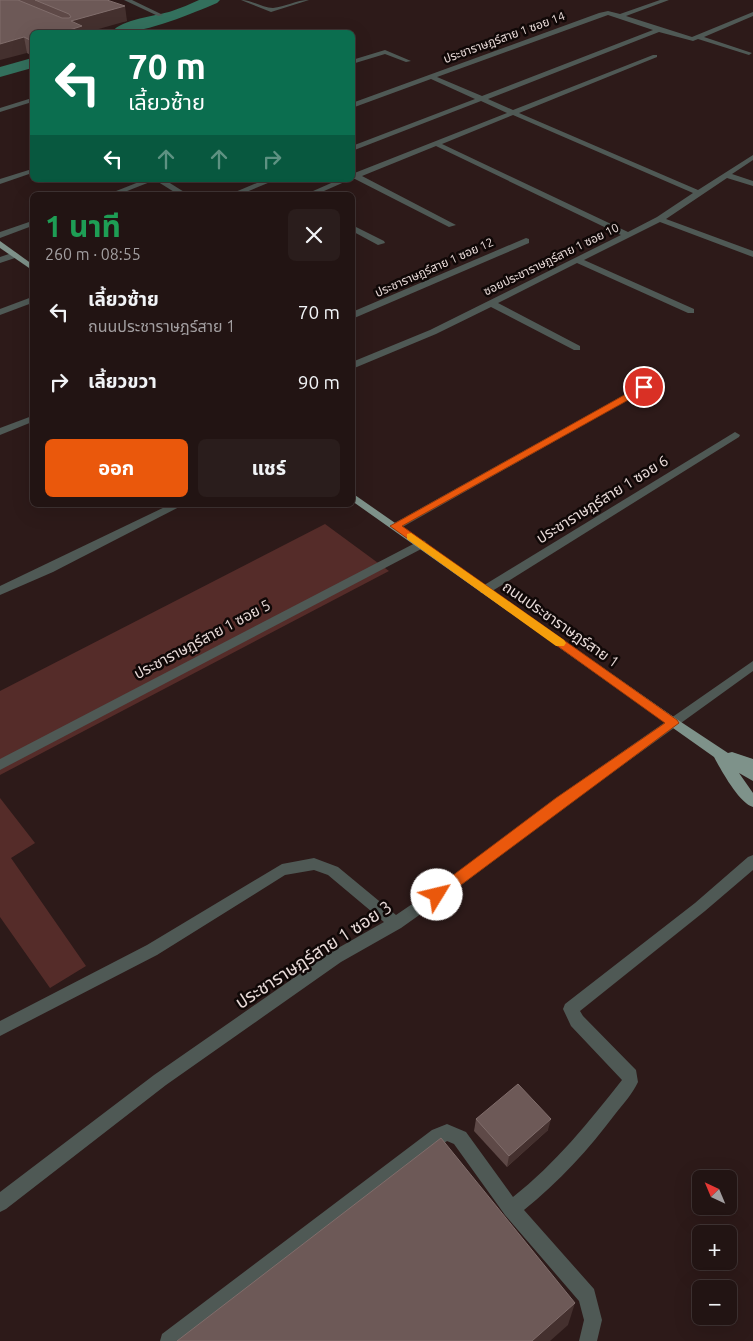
<!DOCTYPE html>
<html lang="th">
<head>
<meta charset="utf-8">
<style>
	:root { --surface:#221413; --page:#2a1d1c; --text:#f1f3f6; --muted:#a29ea0; --line:#3f3333; --accent:#ea580c }
	body { margin:0; font-family:Ubuntu,"Noto Sans Thai",sans-serif; background:var(--page); color:var(--text); height:100vh; display:flex; flex-direction:column; font-size:19px; white-space:nowrap }
	* { box-sizing:border-box; margin:0 }
	p { font-size:16px; color:var(--muted) }
	.icon { flex:none; width:28px; height:28px; fill:none; stroke:currentColor; stroke-width:2; stroke-linecap:round; stroke-linejoin:round }
	.map { position:relative; flex:1; overflow:hidden }
	.side { position:absolute; left:30px; top:192px; width:325px; height:315px; display:flex; flex-direction:column; background:var(--surface); border-radius:8px; box-shadow:0 5px 20px #0002,0 0 0 1px var(--line) }
	.side>* { flex:none }
	.top-card { position:absolute; left:30px; top:30px; width:325px; height:152px; border-radius:8px; box-shadow:0 5px 20px #0002,0 0 0 1px var(--line); background:#0b6e4f; color:#fff; overflow:hidden }
	.needle { width:32px; rotate:316deg }
	.fabs { position:absolute; left:692px; top:1170px; display:grid; gap:10px }
	.fabs a { display:grid; place-items:center; width:45px; height:45px; border-radius:8px; background:var(--surface); box-shadow:0 5px 20px #0002,0 0 0 1px var(--line); font-size:25px }
	.pin { position:absolute; display:grid; place-items:center; width:42px; height:42px; color:#fff; margin:-21px; border:2px solid #fff; border-radius:50%; box-shadow:0 1px 5px #0007 }
	.me { position:absolute; width:55px; margin:-28px; rotate:54deg; stroke-linejoin:round; filter:drop-shadow(0 0 4px #0008) }
	.turn { display:flex; align-items:center; gap:18px; height:105px; padding:0 15px; font-size:22px }
	.turn .icon { width:65px; height:65px; stroke-width:2.5 }
	.turn b { display:block; font-size:35px; line-height:42px }
	.lanes { display:flex; align-items:center; height:48px; padding:0 15px; background:#0003; justify-content:center; gap:25px; direction:ltr }
	.lanes .off { opacity:.35 }
	.round { display:grid; place-items:center; flex:none; width:52px; height:52px; border-radius:8px; background:var(--page) }
	.head { display:flex; align-items:center; justify-content:space-between; height:85px; padding:0 15px }
	h1 { font-size:30px; font-weight:700; line-height:38px; color:#1e9e55 }
	.action { display:flex; gap:10px; margin-top:auto; padding:10px 15px }
	.action a { flex:1; height:58px; border-radius:8px; background:var(--accent); color:#fff; font-size:20px; font-weight:700; line-height:58px; text-align:center }
	.action a+a { background:var(--page); color:var(--text) }
	ul { padding:0; list-style:none }
	li { display:flex; align-items:center; gap:15px; height:70px; padding:0 15px }
	li div { flex:1 }
	li b { display:block; font-size:19px }
	li em { font-style:normal }
	.map>svg:first-child { display:block }
</style>
</head>
<body>
<div class="map">
<svg width="753" height="1341" viewBox="0 0 753 1341">
	<rect width="100%" height="100%" fill="#2d1a19"/>
	<!-- green -->
	<g fill="#552c29">
		<path d="M325,524L389,571L0,775V691Z"/>
		<path d="M0,798L35,843L11,858L86,966L50,988L0,917Z"/>
	</g>
	<g fill="none" stroke-linecap="round" stroke-linejoin="round">
		<!-- canal -->
		<g fill="#33705d" fill-rule="evenodd">
			<path d="M199,0H220L217,3C191,14 139,36 112,32C121,19 157,16 172,11C181,8 190,4 199,0Z"/>
			<path d="M32,58V68L0,77V67Z"/>
		</g>
		<!-- minor -->
		<g fill="#4f5955" fill-rule="evenodd">
			<path d="M124,0H132L163,15L158,16Z"/>
			<path d="M241,0C252,0 263,8 273,8C285,7 296,0 309,0L271,12Z"/>
			<path d="M660,0H669L626,16L692,37L753,12V16L704,37L752,53L749,55L698,39L693,41L659,32L488,99L513,110L653,55H657V57L519,113L698,190L753,155V160L732,174L753,181V186L727,178L666,219L753,251V257L660,222L584,260L694,309V313H688L577,263L498,303L580,346V350H574L491,307L436,334L352,369V362L430,330L621,235L436,146L362,176L456,225L449,227L355,179H352V174L507,113L481,101L352,151V146L475,99L431,79L352,108V103L599,13L608,11L620,14ZM608,15L653,30L482,96L437,77ZM513,115L693,193L657,217L628,232L442,144Z"/>
			<path d="M385,50L411,61L406,62L385,54L352,64V60Z"/>
			<path d="M32,98V102L0,112V108Z"/>
			<path d="M32,169V173L0,184V179Z"/>
			<path d="M144,180H155L117,195H106Z"/>
			<path d="M155,180H165L189,195H179Z"/>
			<path d="M264,180H275L239,195H228Z"/>
			<path d="M338,180H349L315,195H304Z"/>
			<path d="M32,221V226L0,238V232Z"/>
			<path d="M352,225L384,241L385,243L378,245L352,231Z"/>
			<path d="M526,238L529,239V243L352,319V312Z"/>
			<path d="M15,252L19,255L18,257L0,263V257Z"/>
			<path d="M32,297V303L0,315V309Z"/>
			<path d="M644,384L647,385V389L399,529L395,530L389,526Z"/>
			<path d="M32,416V422L0,435V428Z"/>
			<path d="M735,432L740,435L739,437L489,593H481L479,590L481,587Z"/>
			<path d="M169,505H183L53,572L0,595V586Z"/>
			<path d="M421,540L425,541L427,544L425,547L0,770V759Z"/>
			<path d="M753,661V671L566,806L456,889L401,928L341,962L166,1085L6,1209L0,1212V1192L154,1075L331,952L384,922L328,875L314,870L285,875L157,955L0,1036V1021L147,945L282,864L314,858L338,867L396,915L446,881L556,798Z"/>
			<path d="M753,855V870L705,911L580,1011L583,1016L636,1070L638,1082C633,1093 624,1103 616,1113C589,1149 559,1182 524,1210L594,1289L602,1320L597,1341H579L584,1320L579,1301L505,1215L454,1144L447,1141L184,1341H160L162,1334L432,1130L447,1124L466,1132L513,1197C555,1164 589,1122 622,1080L571,1026L563,1009L565,1004L695,903L748,857Z"/>
		</g>
		<!-- major -->
		<g fill="#7e928a" fill-rule="evenodd">
			<path d="M0,241L32,264V270L0,248Z"/>
			<path d="M352,493L678,720L728,753L732,752L753,759V781L739,773L753,793V807C739,803 721,770 714,757L352,501Z"/>
		</g>
	</g>
	<!-- wall -->
	<g fill="#5e4947">
		<path d="M0,0H107L127,21L32,32V56L27,53Z"/>
		<path d="M476,1119L548,1130L507,1167L474,1131Z"/>
	</g>
	<!-- shaded-wall -->
	<g fill="#44302e">
		<path d="M125,6L127,21L88,32H63L71,21Z"/>
		<path d="M24,37L27,53L0,60V44Z"/>
		<path d="M551,1119L548,1130L507,1167L509,1156Z"/>
		<path d="M575,1303L568,1325L550,1341H532Z"/>
	</g>
	<!-- building -->
	<g fill="#6d5957" stroke="#806d6b">
		<path d="M0,0H18L62,18H69L71,17L69,14L35,0H107L125,6L71,21L82,26L63,32H32V41L24,37L0,44Z"/>
		<path d="M518,1084L551,1119L509,1156L476,1119Z"/>
		<path d="M441,1138L575,1303L532,1341H177Z"/>
	</g>
	<!-- route -->
	<path fill="#ea580c" stroke="#983908" d="M644,384L648,385V389L402,526L677,720L679,723L442,899L437,900L432,899L430,895L432,891L556,798L665,723L390,526Z"/>
	<!-- slow -->
	<path fill="#f59e0b" d="M411,533L564,640L566,643L564,646H556L407,539V534Z"/>
	<g text-anchor="middle" dominant-baseline="central" stroke-width="5" stroke-linejoin="round" paint-order="stroke">
		<!-- far-street labels -->
		<g font-size="12" fill="#e8dad8" stroke="#100807">
			<text transform="translate(504 37) rotate(-20)">ประชาราษฎร์สาย 1 ซอย 14</text>
			<text transform="translate(551 259) rotate(-26)">ซอยประชาราษฎร์สาย 1 ซอย 10</text>
			<text transform="translate(434 267) rotate(-24)">ประชาราษฎร์สาย 1 ซอย 12</text>
		</g>
		<!-- street labels -->
		<g font-size="15" fill="#e8dad8" stroke="#100807">
			<text transform="translate(602 499) rotate(-32)">ประชาราษฎร์สาย 1 ซอย 6</text>
			<text transform="translate(561 624) rotate(35)">ถนนประชาราษฎร์สาย 1</text>
			<text transform="translate(202 639) rotate(-28)">ประชาราษฎร์สาย 1 ซอย 5</text>
		</g>
		<!-- near-street labels -->
		<g font-size="18" fill="#e8dad8" stroke="#100807">
			<text transform="translate(313 954) rotate(-33)">ประชาราษฎร์สาย 1 ซอย 3</text>
		</g>
	</g>
</svg>
<div class="fabs">
<a><svg class="needle" viewBox="-14 -14 28 28"><path d="M0-13l5 13h-10z" fill="#e53935"/><path d="M0 13l5-13h-10z" fill="#a29ea0"/></svg></a>
<a>+</a>
<a>−</a>
</div>
<div class="pin" style="left:644px;top:387px;background:#d93025"><svg class="icon" aria-label="arrive" viewBox="0 0 24 24"><path d="M6 21V4h12l-3 4 3 4H6"/></svg></div>
<svg class="me" style="left:437px;top:895px" viewBox="-20 -20 40 40"><circle r="19" fill="#fff"/><path d="M0-13L10 11 0 6-10 11z" fill="#ea580c"/></svg>
<div class="top-card">
<div class="turn"><svg class="icon" aria-label="left" viewBox="0 0 24 24"><path d="M17 20v-9H6M10 6l-5 5 5 5"/></svg><div><b>70 m</b>เลี้ยวซ้าย</div></div>
<div class="lanes"><svg class="icon" aria-label="left" viewBox="0 0 24 24"><path d="M17 20v-9H6M10 6l-5 5 5 5"/></svg><svg class="icon off" aria-label="ahead" viewBox="0 0 24 24"><path d="M12 20V5M6 11l6-6 6 6"/></svg><svg class="icon off" aria-label="ahead" viewBox="0 0 24 24"><path d="M12 20V5M6 11l6-6 6 6"/></svg><svg class="icon off" aria-label="right" viewBox="0 0 24 24"><path d="M7 20v-9h11M14 6l5 5-5 5"/></svg></div>
</div>
<section class="side">
<div class="head"><div><h1>1 นาที</h1><p>260 m · 08:55</p></div><a class="round"><svg class="icon" aria-label="close" viewBox="0 0 24 24"><path d="M6 6l12 12M18 6L6 18"/></svg></a></div>
<ul>
<li><svg class="icon" aria-label="left" viewBox="0 0 24 24"><path d="M17 20v-9H6M10 6l-5 5 5 5"/></svg><div><b>เลี้ยวซ้าย</b><p>ถนนประชาราษฎร์สาย 1</p></div><em>70 m</em></li>
<li><svg class="icon" aria-label="right" viewBox="0 0 24 24"><path d="M7 20v-9h11M14 6l5 5-5 5"/></svg><div><b>เลี้ยวขวา</b></div><em>90 m</em></li>
</ul>
<div class="action"><a>ออก</a><a>แชร์</a></div>
</section>
</div>
</body>
</html>
